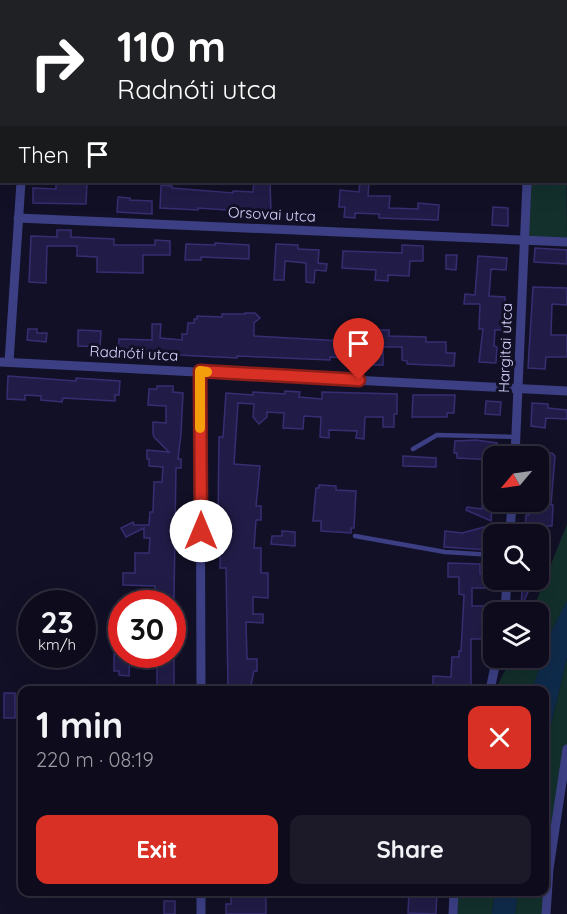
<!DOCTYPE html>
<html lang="en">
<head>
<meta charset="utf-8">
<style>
	:root { --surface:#0e0c1c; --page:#1c1a29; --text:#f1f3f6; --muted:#9b9ba3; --line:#2e2c3b; --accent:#d93025 }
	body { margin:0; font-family:Quicksand,sans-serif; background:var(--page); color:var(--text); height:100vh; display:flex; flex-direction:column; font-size:22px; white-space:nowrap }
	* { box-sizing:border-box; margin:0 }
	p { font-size:20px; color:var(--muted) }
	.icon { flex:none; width:33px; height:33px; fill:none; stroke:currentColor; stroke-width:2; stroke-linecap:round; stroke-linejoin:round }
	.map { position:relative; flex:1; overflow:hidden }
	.panel { position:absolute; left:18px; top:686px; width:531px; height:210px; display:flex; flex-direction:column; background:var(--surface); border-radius:12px; box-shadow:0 6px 24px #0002,0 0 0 2px var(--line) }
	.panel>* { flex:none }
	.guide { position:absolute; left:0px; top:0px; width:567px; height:183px; box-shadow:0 6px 24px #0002,0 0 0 2px var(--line); background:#202124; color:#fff; overflow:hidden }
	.needle { width:39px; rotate:241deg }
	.buttons { position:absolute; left:483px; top:446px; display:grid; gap:12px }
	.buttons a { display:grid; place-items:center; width:66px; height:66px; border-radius:12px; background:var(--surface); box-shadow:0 6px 24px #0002,0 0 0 2px var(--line); font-size:30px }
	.speed { position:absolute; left:18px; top:590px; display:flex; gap:12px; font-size:30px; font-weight:700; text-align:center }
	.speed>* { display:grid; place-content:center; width:78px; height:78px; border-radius:50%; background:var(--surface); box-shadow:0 6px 24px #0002,0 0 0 2px var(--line); line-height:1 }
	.speed small { font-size:15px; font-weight:400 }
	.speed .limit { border:9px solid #d22; background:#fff; color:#111 }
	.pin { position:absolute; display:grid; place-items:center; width:51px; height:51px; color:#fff; margin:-62px -26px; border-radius:50% 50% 50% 0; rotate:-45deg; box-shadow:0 0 6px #0007 }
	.pin .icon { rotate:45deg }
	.me { position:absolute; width:66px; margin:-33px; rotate:0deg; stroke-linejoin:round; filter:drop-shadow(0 0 4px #0008) }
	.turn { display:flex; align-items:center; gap:21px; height:126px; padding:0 18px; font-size:27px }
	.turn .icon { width:78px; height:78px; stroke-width:2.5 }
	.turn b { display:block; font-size:42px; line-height:51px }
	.then { display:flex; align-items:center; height:57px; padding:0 18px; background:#0003; gap:12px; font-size:22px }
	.round { display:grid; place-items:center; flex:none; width:63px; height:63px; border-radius:12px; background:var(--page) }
	.head { display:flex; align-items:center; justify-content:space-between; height:102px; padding:0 18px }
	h1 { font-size:36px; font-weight:700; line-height:45px }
	.button { display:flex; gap:12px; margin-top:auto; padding:12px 18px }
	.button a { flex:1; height:69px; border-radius:12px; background:var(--accent); color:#fff; font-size:24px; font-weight:700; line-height:69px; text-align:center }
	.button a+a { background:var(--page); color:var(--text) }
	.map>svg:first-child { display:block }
</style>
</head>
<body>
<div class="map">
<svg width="567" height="914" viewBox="0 0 567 914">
	<rect width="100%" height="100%" fill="#121026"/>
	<!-- green -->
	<g fill="#13302c">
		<path d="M566,118L567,242L523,240L527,182H566Z"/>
		<path d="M567,524V601L552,630L532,690H495L512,657H538V612H532Z"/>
		<path d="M567,658V749L546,914H515L518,891H544L545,749Z"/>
		<path d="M458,891H495L492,914H457Z"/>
	</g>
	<!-- water -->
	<g fill="#0f2b4b">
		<path d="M567,601V658L545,749L544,690H532L552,630Z"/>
		<path d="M495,891H518L515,914H492Z"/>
	</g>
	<!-- building -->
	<g fill="#211c47" stroke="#362e72" stroke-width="1.5">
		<path d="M56,182H87L86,204L33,203V188L56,189Z"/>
		<path d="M254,182H270L271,213L198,208V210L160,208L161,185L172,186V188L233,193V191L253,192Z"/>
		<path d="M360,182H369L368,196H390L389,208L418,209V203L439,205L438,220L379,218V214L355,213V218L344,217L345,207H339L340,190L359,192Z"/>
		<path d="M118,197L130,198V200L152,201V214L117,212Z"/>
		<path d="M493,207L508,208V226L492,225Z"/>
		<path d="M57,230H71V237L114,239V245H155V240L170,241V255H143V273L97,272V257L77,256V246H47L46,283L29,282L31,236L57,237Z"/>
		<path d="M215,243L249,245V259L201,257V260H185L186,244L215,245Z"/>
		<path d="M276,244L298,245V249L319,250L318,263L327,264L326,271L315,270L314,283L306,282V263L285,261L284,280H274Z"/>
		<path d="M402,245L423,246V261H410L409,276L388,275V281L375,280L376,270L342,268L343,251L402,253Z"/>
		<path d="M535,248L567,250V264L534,262Z"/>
		<path d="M446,255H457L456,270L446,269Z"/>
		<path d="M478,256L507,258L506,270L491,269L489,296L505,297L504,330H495L494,346L497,347L496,363L479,362L483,329H479L480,304H464L465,294L475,295Z"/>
		<path d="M533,287L567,288V305L552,304L551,335H567V357H546L545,369L528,368Z"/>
		<path d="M245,313H255L260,318L254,323V336L343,341V332L352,333V344H360V349H383V365H370V359L330,357V360L237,356V358L118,352L119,339L152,340V324H161L160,338L182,340V334H187L188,323H194V319H197V316L222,317V314H245Z"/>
		<path d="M28,329H37V333H47L46,342L27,340Z"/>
		<path d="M78,330L101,331L100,347L78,346Z"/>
		<path d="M377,330H389V336L426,337V342H446V353H455L454,366L407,364V361L402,360V347H377Z"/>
		<path d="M8,376L76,381V378L120,381L119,395H115V401L63,398L62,402L41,400V396L25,395V400L7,399Z"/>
		<path d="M157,386H173V392L183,393L181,434L178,459H181V468H176L174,598H155V586L123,585V573H135V553H149L150,538H144V528L126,537L121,528L133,522L134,525H149L150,512H153L154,482H162L163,467L149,466V459H147V450L169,452L154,437L153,434V422L166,423V406L148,405L149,389H157Z"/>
		<path d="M285,391L300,392L299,397L322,399V392L397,394V414H394V427H383V417H365L364,439L356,438L357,431L329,430V438L320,437L321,417L304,416L303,429L283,428L284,413L267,412V417L259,424L253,417L254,404L238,403L234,464L260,466L256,506H261V520H256L254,548H261V573H268V598L253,597V614H263V623L246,622L247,659H257V671H254L251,685H228L226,568H220L221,519H218L219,437H223L226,393L253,395V392L285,394Z"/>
		<path d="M413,395H455L454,413H447V417H412Z"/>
		<path d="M486,401L501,402L500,415L485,414Z"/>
		<path d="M532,403L548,404V408L567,410V419L546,418L545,428L531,426Z"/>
		<path d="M476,440L497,443L496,456H494V460L457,458V453H454L455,441Z"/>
		<path d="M538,453H552L555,456L551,505H553L552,526H545V532L543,534H528L525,531L526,515H529V506H538Z"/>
		<path d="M403,456L436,458V467L403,466Z"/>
		<path d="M319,485L336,486V490L356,491L354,528H351V533L321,531V521H313L316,488H319Z"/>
		<path d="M483,491L493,492L491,521L466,510L467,507L482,509Z"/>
		<path d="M488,526V550L444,547L445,531L462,533Z"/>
		<path d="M282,531L295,532V546L271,544L272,536H282Z"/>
		<path d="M448,563L480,564V574H489L488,588H472V606H486V619H484V639H471V690H433V676L451,677L452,657H459V651H461L464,595L459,594V577H448Z"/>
		<path d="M523,579H534L522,605H521Z"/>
		<path d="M114,654H130L129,676L119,675V671H114Z"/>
		<rect x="157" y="659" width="17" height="31"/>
		<rect x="4" y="693" width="11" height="25"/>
		<path d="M231,891H250V894L266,893V914H226V904H231Z"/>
		<path d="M409,891H437L436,914L408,913Z"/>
		<rect x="164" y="901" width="11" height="13"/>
	</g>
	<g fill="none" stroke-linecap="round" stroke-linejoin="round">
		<!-- service -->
		<g stroke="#3c3f84" stroke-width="4.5">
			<path d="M413,449L437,435L516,437"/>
			<path d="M355,536L445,552L494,555"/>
		</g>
		<!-- minor -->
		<g stroke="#3c3f84" stroke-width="9">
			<path d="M424,0L426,2"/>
			<path d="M30,2V0"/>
			<path d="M18,218L567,242"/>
			<path d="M0,362L567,391"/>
			<path d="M9,362L21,182"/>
			<path d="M200,371L201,690"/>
			<path d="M515,456L527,182"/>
			<path d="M510,534L512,501"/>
			<path d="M505,612L507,579"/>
			<path d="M490,690L497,657"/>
			<path d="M201,891V914"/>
			<path d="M453,914L454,891"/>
			<path d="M546,914L549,869L567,749"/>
		</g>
		<!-- tertiary -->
		<g stroke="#3c3f84" stroke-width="12">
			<path d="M535,2V0"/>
			<path d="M0,94H2"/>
			<path d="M566,118H567"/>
		</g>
	</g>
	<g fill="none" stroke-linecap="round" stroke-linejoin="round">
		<defs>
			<path id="route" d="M201,531L200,371L359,380"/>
		</defs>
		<!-- route casing -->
		<use href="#route" stroke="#8d1f18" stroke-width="15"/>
		<!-- route -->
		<use href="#route" stroke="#d93025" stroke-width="10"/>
		<!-- slow -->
		<path stroke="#f59e0b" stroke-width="10" d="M200,428V371L207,372"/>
	</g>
	<g text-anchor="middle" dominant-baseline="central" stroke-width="6" stroke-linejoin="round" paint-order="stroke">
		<!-- street labels -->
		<g font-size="15" fill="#d7d5fe" stroke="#121026">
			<text transform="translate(272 214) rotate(3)">Orsovai utca</text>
			<text transform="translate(505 348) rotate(-88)">Hargitai utca</text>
			<text transform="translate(134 353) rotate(3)">Radnóti utca</text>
		</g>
	</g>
</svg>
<div class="buttons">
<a><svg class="needle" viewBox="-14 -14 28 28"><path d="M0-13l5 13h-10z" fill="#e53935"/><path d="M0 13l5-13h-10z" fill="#9b9ba3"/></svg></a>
<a><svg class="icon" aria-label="search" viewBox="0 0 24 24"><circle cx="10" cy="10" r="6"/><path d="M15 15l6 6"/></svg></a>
<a><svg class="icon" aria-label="layers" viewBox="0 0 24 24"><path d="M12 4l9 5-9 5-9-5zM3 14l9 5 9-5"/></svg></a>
</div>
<div class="speed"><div>23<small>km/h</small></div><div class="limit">30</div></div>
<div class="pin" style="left:359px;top:380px;background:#d93025"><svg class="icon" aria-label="arrive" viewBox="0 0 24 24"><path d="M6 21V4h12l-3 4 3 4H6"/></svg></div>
<svg class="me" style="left:201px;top:531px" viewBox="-20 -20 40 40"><circle r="19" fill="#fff"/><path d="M0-13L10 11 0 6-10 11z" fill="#d93025"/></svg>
<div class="guide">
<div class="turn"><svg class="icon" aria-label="right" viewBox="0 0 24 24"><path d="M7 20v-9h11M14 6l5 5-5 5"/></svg><div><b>110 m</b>Radnóti utca</div></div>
<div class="then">Then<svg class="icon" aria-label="arrive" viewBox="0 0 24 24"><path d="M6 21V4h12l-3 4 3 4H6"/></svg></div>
</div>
<section class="panel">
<div class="head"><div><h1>1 min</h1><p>220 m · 08:19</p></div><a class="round" style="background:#d93025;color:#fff"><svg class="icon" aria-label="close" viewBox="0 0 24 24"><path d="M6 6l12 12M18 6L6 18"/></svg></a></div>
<div class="button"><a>Exit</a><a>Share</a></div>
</section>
</div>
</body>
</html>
